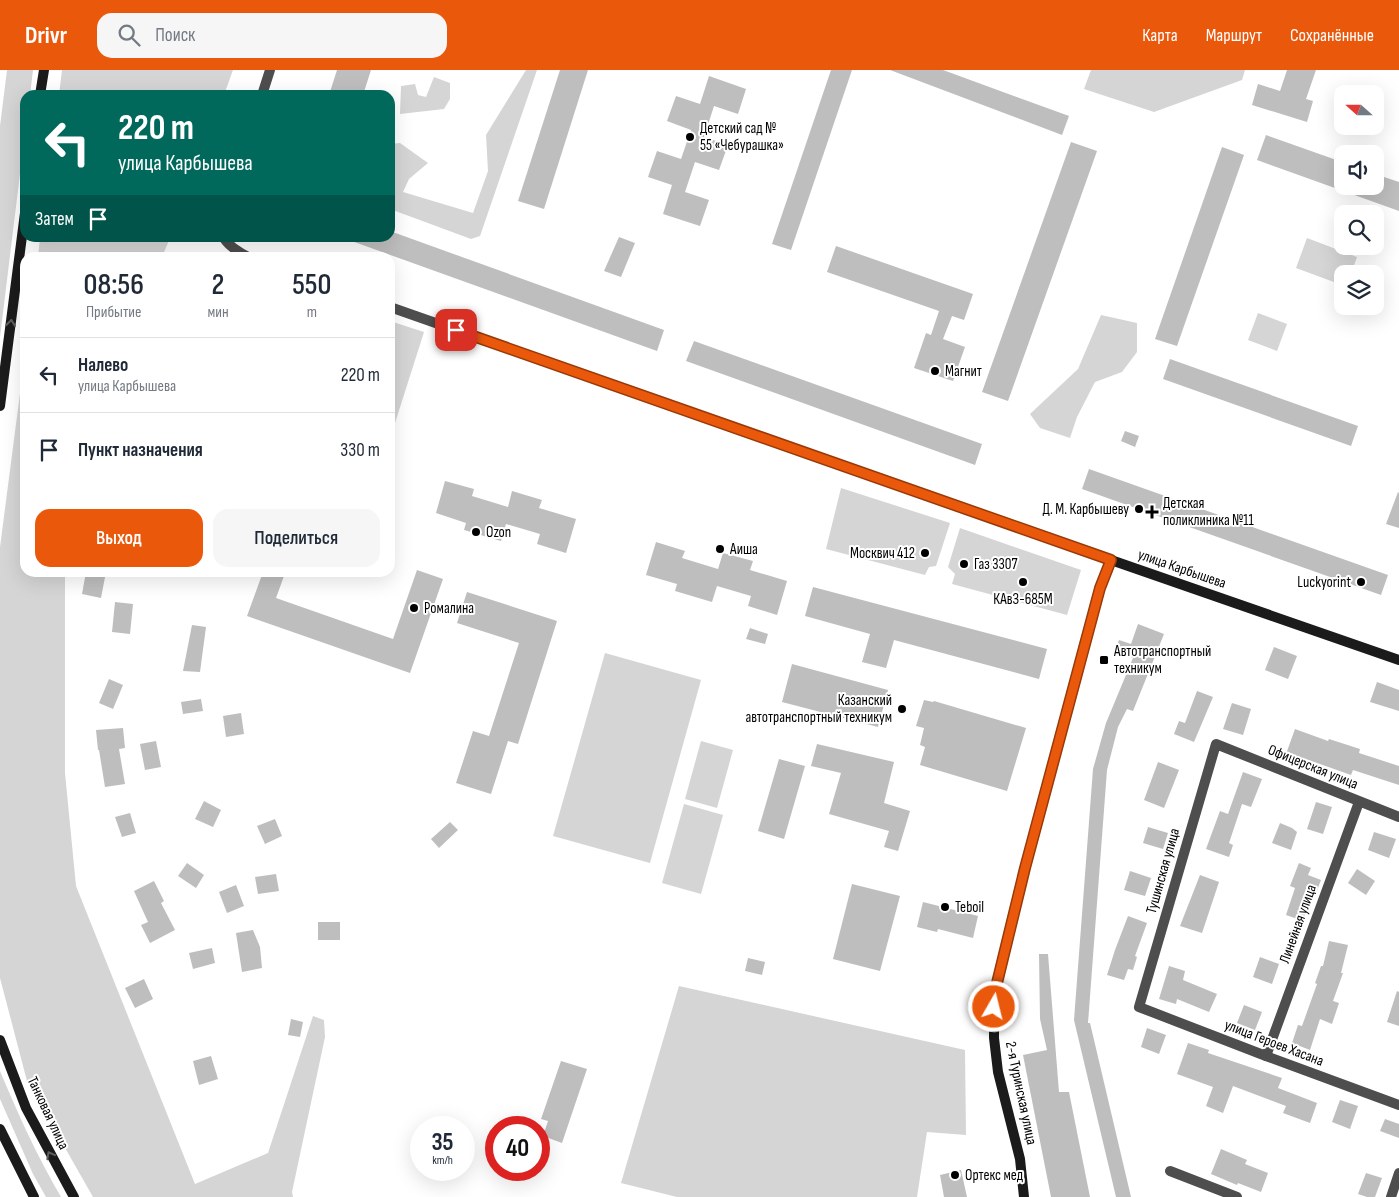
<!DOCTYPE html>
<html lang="ru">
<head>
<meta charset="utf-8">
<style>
	:root { --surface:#fff; --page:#f6f6f7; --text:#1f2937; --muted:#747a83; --line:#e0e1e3; --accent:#ea580c }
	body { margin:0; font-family:"Sofia Sans Condensed",sans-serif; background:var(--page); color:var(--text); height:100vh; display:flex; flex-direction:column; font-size:19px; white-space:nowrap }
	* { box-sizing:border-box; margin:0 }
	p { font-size:16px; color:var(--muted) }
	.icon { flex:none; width:28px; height:28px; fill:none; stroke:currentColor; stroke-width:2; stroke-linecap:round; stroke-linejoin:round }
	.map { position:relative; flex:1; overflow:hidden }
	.panel { position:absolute; left:20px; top:182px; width:375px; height:325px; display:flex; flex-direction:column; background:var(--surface); border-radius:15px; box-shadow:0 5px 20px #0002 }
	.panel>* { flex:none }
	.top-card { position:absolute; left:20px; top:20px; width:375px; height:152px; border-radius:15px; box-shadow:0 5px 20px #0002; background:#00695c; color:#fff; overflow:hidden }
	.needle { width:32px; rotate:291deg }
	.controls { position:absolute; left:1334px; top:15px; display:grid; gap:10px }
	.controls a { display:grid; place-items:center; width:50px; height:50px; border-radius:10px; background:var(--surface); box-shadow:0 5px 20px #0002; font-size:25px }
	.speed { position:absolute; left:410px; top:1046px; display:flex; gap:10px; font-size:25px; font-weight:700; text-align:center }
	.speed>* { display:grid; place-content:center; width:65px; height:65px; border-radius:50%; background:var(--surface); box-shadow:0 5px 20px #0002; line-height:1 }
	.speed small { font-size:12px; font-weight:400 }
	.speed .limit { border:8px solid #d22; background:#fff; color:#111 }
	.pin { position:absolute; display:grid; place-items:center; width:42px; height:42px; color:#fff; margin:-21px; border-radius:10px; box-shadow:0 2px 8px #0006 }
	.me { position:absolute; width:55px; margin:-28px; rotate:8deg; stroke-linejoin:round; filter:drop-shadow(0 0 4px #0008) }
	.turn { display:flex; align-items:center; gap:18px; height:105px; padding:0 15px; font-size:22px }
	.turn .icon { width:65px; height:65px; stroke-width:2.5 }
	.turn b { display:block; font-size:35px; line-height:42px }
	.then { display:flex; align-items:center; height:48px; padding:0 15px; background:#0003; gap:10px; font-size:19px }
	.eta { display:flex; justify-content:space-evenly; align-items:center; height:85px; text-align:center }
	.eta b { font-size:30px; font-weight:600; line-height:35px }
	.primary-button { display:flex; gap:10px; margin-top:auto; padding:10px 15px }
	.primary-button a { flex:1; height:58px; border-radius:15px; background:var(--accent); color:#fff; font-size:20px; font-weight:600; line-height:58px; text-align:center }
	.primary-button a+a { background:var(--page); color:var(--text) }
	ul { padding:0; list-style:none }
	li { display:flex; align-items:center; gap:15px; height:75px; padding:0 15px; border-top:1px solid var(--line) }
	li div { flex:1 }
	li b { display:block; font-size:19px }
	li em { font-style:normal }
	header { display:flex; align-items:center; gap:30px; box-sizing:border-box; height:70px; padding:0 25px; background:var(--accent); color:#fff }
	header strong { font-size:24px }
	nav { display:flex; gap:28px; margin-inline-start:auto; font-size:18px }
	.search { width:350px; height:45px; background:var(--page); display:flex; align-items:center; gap:12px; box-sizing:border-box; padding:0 18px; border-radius:15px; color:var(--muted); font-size:19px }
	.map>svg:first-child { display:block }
</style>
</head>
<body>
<header>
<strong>Drivr</strong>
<div class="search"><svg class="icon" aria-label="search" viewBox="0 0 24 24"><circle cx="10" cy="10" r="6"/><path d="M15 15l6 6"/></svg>Поиск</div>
<nav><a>Карта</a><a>Маршрут</a><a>Сохранённые</a></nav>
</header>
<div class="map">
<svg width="1399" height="1127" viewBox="0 0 1399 1127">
	<rect width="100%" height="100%" fill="#fff"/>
	<!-- green -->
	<g fill="#d5d5d5">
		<path d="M7,0H33L30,25H25V63L0,267V56Z"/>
		<path d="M62,0H233L224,25H59Z"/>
		<path d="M526,0H537L480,166L471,169L390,139V74L400,73L428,93L409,109L403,122L473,143L488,101L486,65Z"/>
		<path d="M1091,0H1245L1242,10L1154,42L1084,19Z"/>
		<path d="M434,7L450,13V29L444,39L400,44L401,16L415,14L418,25L426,27Z"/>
		<path d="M40,168H170L162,187H38Z"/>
		<path d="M1307,168L1357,187L1351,204H1342V215L1296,198Z"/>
		<path d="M1258,243L1287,254L1277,281L1248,270Z"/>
		<path d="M1101,245L1137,253V282L1122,302L1095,312L1077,347L1070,368L1040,358L1030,344L1078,299Z"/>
		<path d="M390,251L424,262L395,353L390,351Z"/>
		<path d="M25,285V502L65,503V703L76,816L195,1114L268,1083L313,946L324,950L325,967L292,1122L293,1127H93L27,1011L0,908V477Z"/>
		<path d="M841,418L950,453L936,496L929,497L925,505L826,479Z"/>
		<path d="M960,458L1081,500L1067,545L952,514L955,504L948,497Z"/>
		<path d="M605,583L701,610L650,793L553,766Z"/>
		<path d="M701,671L733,680L717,738L685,729Z"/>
		<path d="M684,734L723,745L701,824L662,813Z"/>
		<path d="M679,916L965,980L966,1065L927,1062L917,1127H677L621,1113Z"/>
		<path d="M0,1001C18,1044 37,1086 61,1127H46L33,1104L0,1029Z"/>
	</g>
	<!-- building -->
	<g fill="#bebebe">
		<path d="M337,0H371L363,25H329Z"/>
		<path d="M560,0H588L544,139L518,131Z"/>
		<path d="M831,0H852L791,180L772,174Z"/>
		<path d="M890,0H943L1069,46L1062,65Z"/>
		<path d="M1287,0H1316L1306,29L1313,31L1307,52L1252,35L1258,14L1280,21Z"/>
		<path d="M709,6L746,19L738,44L714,36L704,67L728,75L719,100L695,92L685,122L709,130L700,156L663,144L672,115L648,107L657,81L681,89L691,60L667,51L676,26L700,34Z"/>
		<path d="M1266,65L1342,92V116H1375V104L1399,112V141L1257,90Z"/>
		<path d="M1071,72L1097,81L1008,331L982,322Z"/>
		<path d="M1222,77L1244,85L1177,276L1155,269Z"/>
		<path d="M390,161L664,260L657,281L346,169V168H390Z"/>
		<path d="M619,167L635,173L621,207L604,201Z"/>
		<path d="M836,176L973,224L964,250L952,246L943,269L965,277L953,311L914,298L926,263L931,265L939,241L827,202Z"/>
		<path d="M694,271L982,374L975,395L686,291Z"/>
		<path d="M1170,289L1358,356L1351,376L1163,309Z"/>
		<path d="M1125,361L1139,366L1135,377L1121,371Z"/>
		<path d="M1089,399L1388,505L1381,525L1082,419Z"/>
		<path d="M445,411L474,419L472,426L508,437L512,421L542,430L539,438L576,449L566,483L537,474L540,464L506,454L501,471L464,460L466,453L436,443Z"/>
		<path d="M1398,422L1399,423V458L1386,454Z"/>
		<path d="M656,472L685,481L682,488L718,499L723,483L753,491L750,500L787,511L777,545L748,536L751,526L717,516L712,532L675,521L677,514L646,505Z"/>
		<path d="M417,500L443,509L410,603L247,546L263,502H274L284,506L276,528L393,569Z"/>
		<path d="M86,502H106L101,528L82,524Z"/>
		<path d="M813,517L1047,579L1039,609L894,570L886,598L862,592L870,564L805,546Z"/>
		<path d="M467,522L557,551L518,674L508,671L491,724L456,713L473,661L489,666L519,573L457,553Z"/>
		<path d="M115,532L133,534L130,564L112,562Z"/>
		<path d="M1138,554L1164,564L1133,641L1127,639L1118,657L1107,700L1088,953H1090L1131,1127H1116L1074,950L1093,699L1106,653L1133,588L1115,582L1119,570L1131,574Z"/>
		<path d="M192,555L206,557L200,602L183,601Z"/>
		<path d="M750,558L768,564L765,574L746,569Z"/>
		<path d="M1274,577L1297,586L1288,609L1265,600Z"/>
		<path d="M792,594L888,620L878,657L782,632Z"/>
		<path d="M109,609L123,615L113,639L99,633Z"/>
		<path d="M1377,612L1399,620V641L1370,632Z"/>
		<path d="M1197,621L1213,627L1194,672L1174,664L1179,651L1185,653Z"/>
		<path d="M201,629L203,641L183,644L181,632Z"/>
		<path d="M924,630L933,632L934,631L1026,658L1007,721L920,695L925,677L920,675L924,658L916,656Z"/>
		<path d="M1232,633L1251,639L1243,665L1223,659Z"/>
		<path d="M241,643L244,664L226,667L223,646Z"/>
		<path d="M123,658L125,678L119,679L125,714L105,717L99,680H98L96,660Z"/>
		<path d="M1295,659L1328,671L1329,669L1360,679L1359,683L1399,696V715L1353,700L1351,705L1303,688L1302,690L1286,684Z"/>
		<path d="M156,671L161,697L145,700L140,674Z"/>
		<path d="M817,674L894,692L884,733L910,741L898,781L884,777L889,761L829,744L841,703L811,696Z"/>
		<path d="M779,689L805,696L784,769L758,761Z"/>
		<path d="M1158,692L1179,700L1164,738L1144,730Z"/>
		<path d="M1243,702L1262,709L1251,737L1242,734L1229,773L1233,775L1229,787L1206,779L1220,741L1228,744Z"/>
		<path d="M204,731L221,740L213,757L195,749Z"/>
		<path d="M1316,732L1332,737L1323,764L1307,759Z"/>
		<path d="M130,743L136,763L122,767L115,747Z"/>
		<path d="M275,749L282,766L265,774L257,756Z"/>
		<path d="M450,752L458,760L439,778L431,769Z"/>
		<path d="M1280,753L1292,758L1297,762L1291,780L1272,773Z"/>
		<path d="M1148,757L1168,763L1163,779L1143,773Z"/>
		<path d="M1374,762L1396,769L1389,788L1368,780Z"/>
		<path d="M187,793L204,805L196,818L178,806Z"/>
		<path d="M1299,793L1311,798L1308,805L1321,810L1315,826L1312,825L1303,851L1286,845L1295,818L1290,816Z"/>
		<path d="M1357,799L1375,811L1366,825L1348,813Z"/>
		<path d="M1130,801L1151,808L1145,826L1124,820Z"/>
		<path d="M276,804L279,821L258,824L255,807Z"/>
		<path d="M1200,805L1219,812L1202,863L1180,856Z"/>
		<path d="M154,811L164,831L161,833L175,860L150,873L141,855L148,852L134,821Z"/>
		<path d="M852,814L900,826L880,901L833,889Z"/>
		<path d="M236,815L244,836L227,843L219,822Z"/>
		<path d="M923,832L978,846L973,868L938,859L937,862L917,857Z"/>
		<path d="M1128,846L1147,853L1135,886L1137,887L1133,900L1128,899L1124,910L1107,905L1115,880Z"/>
		<rect x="318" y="852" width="22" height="18"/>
		<path d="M253,860L260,877L262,898L242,902L236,863Z"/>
		<path d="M1329,871L1348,875L1341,903H1343L1333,931L1339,933L1332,954L1320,949L1310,980L1292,973L1298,955L1302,956L1317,914L1315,913L1321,896H1323Z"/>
		<path d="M212,878L215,893L193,899L189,883Z"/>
		<path d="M1039,884H1048L1059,1022H1069L1090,1127H1051L1023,985L1047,980L1040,949Z"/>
		<path d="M1260,887L1279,894L1272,914L1253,907Z"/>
		<path d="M748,888L765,892L762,905L745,901Z"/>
		<path d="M1169,896L1185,901L1183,910L1217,924L1209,942L1177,929L1176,934L1159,929Z"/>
		<path d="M144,909L153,929L135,938L125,918Z"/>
		<path d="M1397,921L1399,922V956L1387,952Z"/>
		<path d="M1244,935L1262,942L1255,960L1237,953Z"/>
		<path d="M291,949L303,952L300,967L288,965Z"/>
		<path d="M1147,958L1166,965L1159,984L1141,977Z"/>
		<path d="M1188,973L1209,980L1208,983L1282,1008L1278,1018L1317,1033L1310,1053L1283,1043L1286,1036L1233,1016L1223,1043L1206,1036L1213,1017L1177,1004Z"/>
		<path d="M211,986L218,1009L199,1015L193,991Z"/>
		<path d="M561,991L587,999L562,1073L543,1066L548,1051L541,1049Z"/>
		<path d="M1340,1030L1358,1036L1350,1059L1332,1052Z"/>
		<path d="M1385,1049L1399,1054V1068L1380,1061Z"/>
		<path d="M1221,1079L1247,1090L1245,1094L1268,1103L1261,1122L1238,1113L1237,1115L1211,1104Z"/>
		<path d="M961,1100L967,1127H944L940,1105Z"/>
		<path d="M1366,1103L1382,1108L1375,1127H1367L1358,1124Z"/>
	</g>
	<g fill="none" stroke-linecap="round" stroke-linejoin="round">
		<!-- street -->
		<g stroke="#4e4e4e" stroke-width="10">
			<path d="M262,25L270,0"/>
			<path d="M224,168C229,177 240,183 250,188"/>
			<path d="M390,237L1111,490"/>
			<path d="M1399,747L1216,674L1139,937L1266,986L1399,1035"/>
			<path d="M1266,986L1359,732"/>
			<path d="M1170,1101L1237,1127"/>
			<path d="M1391,1127L1399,1103"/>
		</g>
		<!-- secondary -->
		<g stroke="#1b1b1b" stroke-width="10">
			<path d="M40,25L44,0"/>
			<path d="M0,336L25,143"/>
			<path d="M0,970L26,1038L74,1127"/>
			<path d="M0,1059L34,1127"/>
			<path d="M1024,1127L1020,1089L998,1002L994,968V937L997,913L1025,798L1100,518L1111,490L1399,590"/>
		</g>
	</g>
	<!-- one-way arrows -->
	<defs><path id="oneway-chevron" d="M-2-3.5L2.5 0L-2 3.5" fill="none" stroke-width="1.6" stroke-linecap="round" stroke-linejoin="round" transform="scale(1.25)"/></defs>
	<g stroke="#5f5f5f">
		<use href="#oneway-chevron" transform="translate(11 253) rotate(-83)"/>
		<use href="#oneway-chevron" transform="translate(50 1085) rotate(-118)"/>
	</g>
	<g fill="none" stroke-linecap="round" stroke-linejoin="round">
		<defs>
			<path id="route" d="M456,260L1111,490L1100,518L1025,798L997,913L994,937"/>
		</defs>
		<!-- route casing -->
		<use href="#route" stroke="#983908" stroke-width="12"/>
		<!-- route -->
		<use href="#route" stroke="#ea580c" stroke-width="9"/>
	</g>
	<!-- markers -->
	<g fill="#000" stroke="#fff" stroke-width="2">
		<circle cx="690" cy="67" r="5"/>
		<circle cx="935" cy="301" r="5"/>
		<circle cx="1139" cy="439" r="5"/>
		<path d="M1149.5 434.5h5v5h5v5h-5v5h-5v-5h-5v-5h5z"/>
		<circle cx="476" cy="462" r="5"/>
		<circle cx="720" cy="479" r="5"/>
		<circle cx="925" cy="483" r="5"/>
		<circle cx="964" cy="494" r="5"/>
		<circle cx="1023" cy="512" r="5"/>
		<circle cx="1361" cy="512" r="5"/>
		<circle cx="414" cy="538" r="5"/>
		<rect x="1099" y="585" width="10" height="10" rx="2.5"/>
		<circle cx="902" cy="639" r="5"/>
		<circle cx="945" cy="837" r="5"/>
		<circle cx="955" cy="1105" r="5"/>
	</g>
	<g text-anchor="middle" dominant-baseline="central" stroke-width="4" stroke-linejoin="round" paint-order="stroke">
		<!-- poi labels -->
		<g font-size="15" fill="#000" stroke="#fff" text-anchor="start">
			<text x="700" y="58">Детский сад №<tspan x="700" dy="17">55 «Чебурашка»</tspan></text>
			<text x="945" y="301">Магнит</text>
			<text x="1163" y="433">Детская<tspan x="1163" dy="17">поликлиника №11</tspan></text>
			<text x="1129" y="439" text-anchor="end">Д. М. Карбышеву</text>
			<text x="486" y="462">Ozon</text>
			<text x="730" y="479">Аиша</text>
			<text x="915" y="483" text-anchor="end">Москвич 412</text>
			<text x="974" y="494">Газ 3307</text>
			<text x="1351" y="512" text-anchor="end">Luckyorint</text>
			<text x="1023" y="529" text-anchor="middle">КАвЗ-685М</text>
			<text x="424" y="538">Ромалина</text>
			<text x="1114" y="581">Автотранспортный<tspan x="1114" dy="17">техникум</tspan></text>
			<text x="892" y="630" text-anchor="end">Казанский<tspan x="892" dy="17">автотранспортный техникум</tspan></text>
			<text x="955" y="837">Teboil</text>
			<text x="965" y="1105">Ортекс мед</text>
		</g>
		<!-- street labels -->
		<g font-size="15" fill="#000" stroke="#fff">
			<text transform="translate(1182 499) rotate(19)">улица Карбышева</text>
			<text transform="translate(1313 697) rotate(22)">Офицерская улица</text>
			<text transform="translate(1163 801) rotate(-74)">Тушинская улица</text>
			<text transform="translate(1298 854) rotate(-70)">Линейная улица</text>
			<text transform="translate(1274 973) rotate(21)">улица Героев Хасана</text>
			<text transform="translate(1021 1023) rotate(78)">2-я Туринская улица</text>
			<text transform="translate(48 1043) rotate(65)">Танковая улица</text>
		</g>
	</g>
</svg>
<div class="controls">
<a><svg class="needle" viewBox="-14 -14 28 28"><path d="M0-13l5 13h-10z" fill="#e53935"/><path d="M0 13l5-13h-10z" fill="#747a83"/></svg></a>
<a><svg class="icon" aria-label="sound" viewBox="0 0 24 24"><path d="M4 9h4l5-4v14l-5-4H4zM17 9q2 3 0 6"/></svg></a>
<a><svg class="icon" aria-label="search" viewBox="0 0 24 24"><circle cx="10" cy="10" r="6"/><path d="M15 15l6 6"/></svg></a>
<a><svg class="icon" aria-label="layers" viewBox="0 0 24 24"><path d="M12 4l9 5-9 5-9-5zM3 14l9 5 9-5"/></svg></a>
</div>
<div class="speed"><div>35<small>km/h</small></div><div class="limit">40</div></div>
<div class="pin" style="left:456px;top:260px;background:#d93025"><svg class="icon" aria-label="arrive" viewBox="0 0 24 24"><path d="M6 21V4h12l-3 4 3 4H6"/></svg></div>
<svg class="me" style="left:994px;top:937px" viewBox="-20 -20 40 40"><circle r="17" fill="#ea580c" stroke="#fff" stroke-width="3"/><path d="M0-11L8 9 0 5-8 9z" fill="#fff"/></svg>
<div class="top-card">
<div class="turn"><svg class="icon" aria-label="left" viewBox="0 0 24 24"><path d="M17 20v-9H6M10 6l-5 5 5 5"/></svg><div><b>220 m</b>улица Карбышева</div></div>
<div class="then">Затем<svg class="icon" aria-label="arrive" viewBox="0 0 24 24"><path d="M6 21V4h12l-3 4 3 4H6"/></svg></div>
</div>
<section class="panel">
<div class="eta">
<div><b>08:56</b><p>Прибытие</p></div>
<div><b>2</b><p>мин</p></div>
<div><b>550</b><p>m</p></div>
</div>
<ul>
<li><svg class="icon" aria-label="left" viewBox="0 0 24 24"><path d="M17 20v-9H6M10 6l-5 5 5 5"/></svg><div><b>Налево</b><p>улица Карбышева</p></div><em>220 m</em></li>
<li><svg class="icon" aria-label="arrive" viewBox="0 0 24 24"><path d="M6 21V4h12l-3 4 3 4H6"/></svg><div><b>Пункт назначения</b></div><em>330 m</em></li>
</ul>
<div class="primary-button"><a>Выход</a><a>Поделиться</a></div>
</section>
</div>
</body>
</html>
